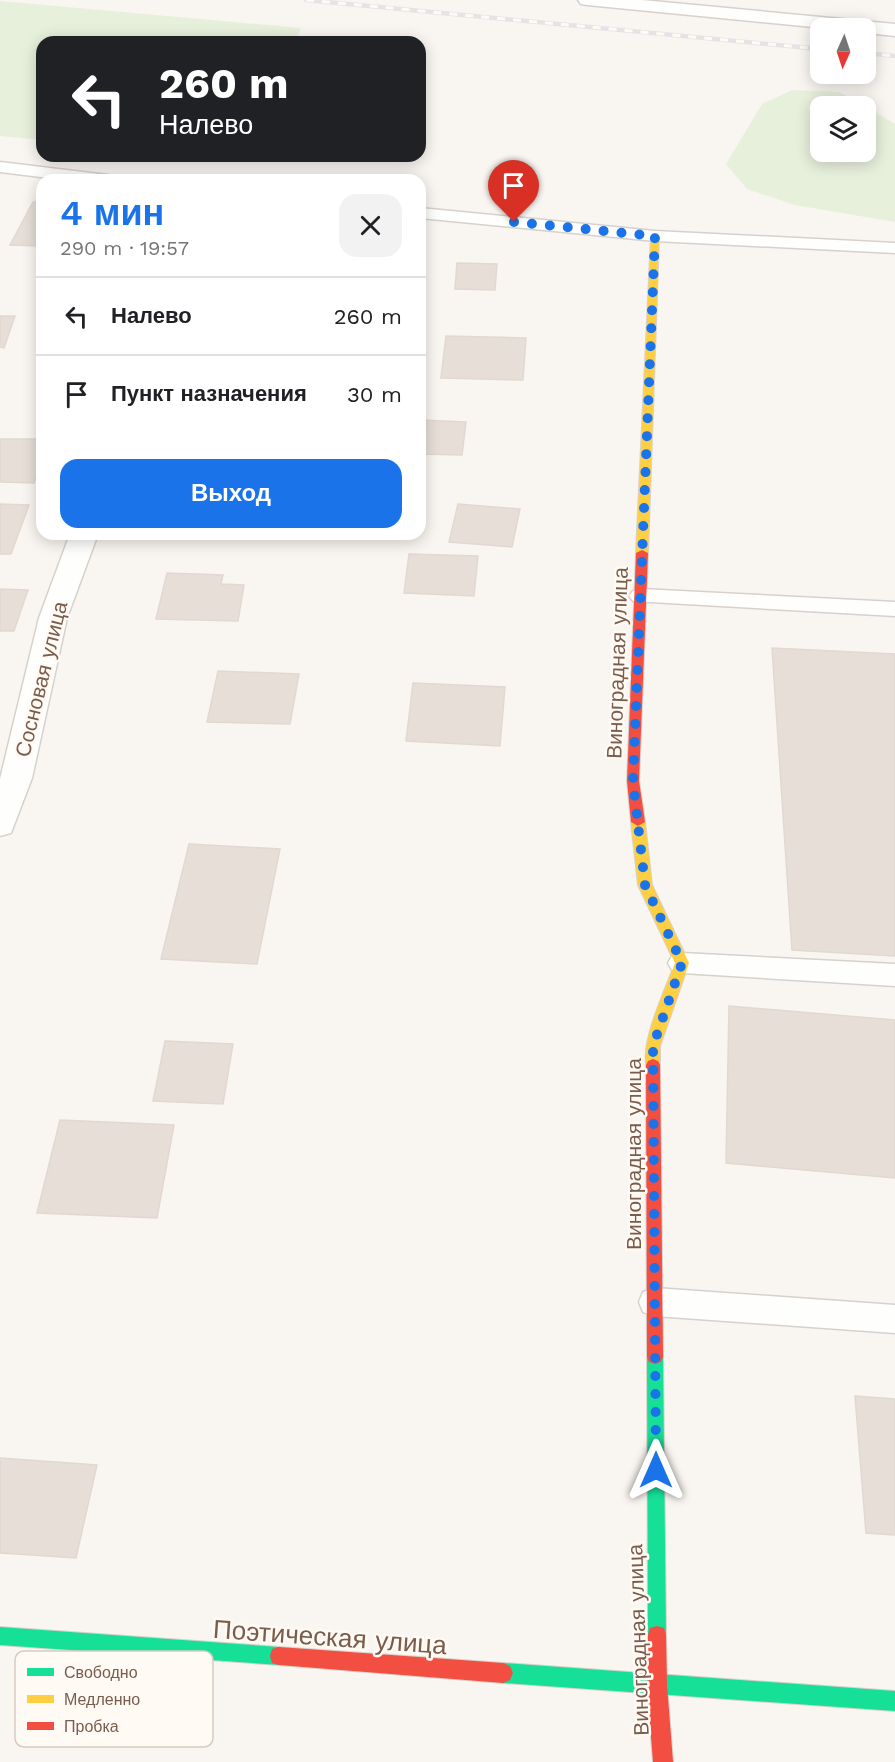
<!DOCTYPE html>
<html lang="ru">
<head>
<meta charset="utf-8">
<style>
	:root { --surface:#fff; --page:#f2f2f2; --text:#202124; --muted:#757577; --line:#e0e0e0; --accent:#1a73e8 }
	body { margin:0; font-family:"Work Sans",sans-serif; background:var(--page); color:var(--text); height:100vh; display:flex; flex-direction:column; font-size:22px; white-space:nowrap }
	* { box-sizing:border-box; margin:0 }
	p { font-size:20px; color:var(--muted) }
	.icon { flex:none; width:33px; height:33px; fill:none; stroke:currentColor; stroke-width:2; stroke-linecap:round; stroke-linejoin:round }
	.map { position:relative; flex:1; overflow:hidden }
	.side { position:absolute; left:36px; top:174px; width:390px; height:366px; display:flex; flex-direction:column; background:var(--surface); border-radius:18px; box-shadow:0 3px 15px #0003 }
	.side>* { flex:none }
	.guide { position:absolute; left:36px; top:36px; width:390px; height:126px; border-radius:18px; box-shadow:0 3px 15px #0003; background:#202124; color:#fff; overflow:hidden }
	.needle { width:39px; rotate:183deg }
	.buttons { position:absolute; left:810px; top:18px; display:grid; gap:12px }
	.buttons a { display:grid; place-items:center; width:66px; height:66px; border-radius:12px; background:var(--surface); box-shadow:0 3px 15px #0003; font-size:30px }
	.pin { position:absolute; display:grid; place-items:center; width:51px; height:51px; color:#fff; margin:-62px -26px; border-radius:50% 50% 50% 0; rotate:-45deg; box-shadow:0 0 6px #0007 }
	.pin .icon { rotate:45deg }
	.me { position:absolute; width:66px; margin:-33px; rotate:0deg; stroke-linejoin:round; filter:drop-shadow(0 0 4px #0008) }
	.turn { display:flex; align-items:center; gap:21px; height:126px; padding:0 24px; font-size:27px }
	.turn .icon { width:78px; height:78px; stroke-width:2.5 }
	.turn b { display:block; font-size:42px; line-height:51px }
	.round { display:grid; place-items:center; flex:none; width:63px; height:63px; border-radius:18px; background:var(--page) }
	.headline { display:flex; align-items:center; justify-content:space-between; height:102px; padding:0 24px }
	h1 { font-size:36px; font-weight:600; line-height:45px; color:var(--accent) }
	.primary-button { display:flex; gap:12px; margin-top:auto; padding:12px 24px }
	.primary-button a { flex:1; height:69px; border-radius:18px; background:var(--accent); color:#fff; font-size:24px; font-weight:600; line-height:69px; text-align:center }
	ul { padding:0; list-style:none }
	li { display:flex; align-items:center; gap:18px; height:78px; padding:0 24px; border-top:2px solid var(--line) }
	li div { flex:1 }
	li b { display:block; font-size:22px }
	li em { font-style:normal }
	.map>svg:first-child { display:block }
</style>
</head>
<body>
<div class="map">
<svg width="895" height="1762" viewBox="0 0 895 1762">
	<rect width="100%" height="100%" fill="#f9f5f0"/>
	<!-- green -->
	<g fill="#e7f0db">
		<path d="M0,1L301,28L295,42H42V140L0,136Z"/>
		<path d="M792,90L839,92L865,106H820V152H866V107L895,124V222L795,205L747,189L726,164L762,104Z"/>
	</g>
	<!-- building -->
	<g fill="#e6ded7" stroke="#e2d8d2" stroke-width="1.5">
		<path d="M33,202H42V246L10,245Z"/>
		<path d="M457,263L497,264L495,290L455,289Z"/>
		<path d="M0,316H15L4,348L0,347Z"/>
		<path d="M446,336L526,338L523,380L441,378Z"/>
		<path d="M420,420L466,422L462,455L420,454Z"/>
		<path d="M0,439H42V462L34,483L0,482Z"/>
		<path d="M0,504L29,505L11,554H0Z"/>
		<path d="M458,504L520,509L512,547L449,542Z"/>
		<path d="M409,554L478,556L474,596L404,593Z"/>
		<path d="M167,573L223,575L221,584L244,585L238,621L156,619Z"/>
		<path d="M0,589L28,590L14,631H0Z"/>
		<path d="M772,648L895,654V956L792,950Z"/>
		<path d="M218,671L299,674L290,724L207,722Z"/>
		<path d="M413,683L505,687L500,746L406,741Z"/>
		<path d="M189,844L280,849L257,964L161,959Z"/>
		<path d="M729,1006L895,1020V1178L726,1163Z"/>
		<path d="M165,1041L233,1044L223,1104L153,1101Z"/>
		<path d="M60,1120L174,1125L157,1218L37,1213Z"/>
		<path d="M855,1396L895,1399V1535L866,1533Z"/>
		<path d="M0,1458L97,1465L76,1558L0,1553Z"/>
	</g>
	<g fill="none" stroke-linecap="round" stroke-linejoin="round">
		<defs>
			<g id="lane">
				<path d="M0,162L108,175L114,176L117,180H65L0,172Z"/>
				<path d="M420,208L655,231L895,243V253L655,241L420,218Z"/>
				<path d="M641,589L895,602V616L633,601L629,596L633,591Z"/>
				<path d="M682,953L895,964V986L682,973L672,970L668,963L672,956Z"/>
				<path d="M655,1288L895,1305V1333L655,1316L643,1312L639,1302L643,1292Z"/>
			</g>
			<g id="street">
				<path d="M578,0H642L895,24V36L866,33V28H823L587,5L581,4Z"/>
				<path d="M70,534H98L67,618L32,778L11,833L0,836V779L39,618Z"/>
			</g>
			<g id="fast">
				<path d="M655,1350L661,1352L663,1357L666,1635L664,1642L657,1644L650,1642L648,1635L647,1357L649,1352Z"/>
				<path d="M0,1627L279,1647L286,1649L288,1656L286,1663L279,1665L0,1645Z"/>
				<path d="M503,1663L895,1691V1711L503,1683L496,1680L493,1673L496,1666Z"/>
			</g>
			<g id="slow">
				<path d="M655,233L659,236L648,553L642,556L636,553L651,236Z"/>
				<path d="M638,818L645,822L652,885L689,963L660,1046V1065L658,1069H648C637,1048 667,986 675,963L638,885L631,822Z"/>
			</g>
			<g id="jam">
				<path d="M642,550L648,553L639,781L645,822L638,826L631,822L627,781L636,553Z"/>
				<path d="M653,1059L658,1061L660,1065L663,1357L661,1362L655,1364L649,1362L647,1357L646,1065L648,1061Z"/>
				<path d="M657,1626L664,1628L666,1635L667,1685L673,1762H653L647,1685L648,1635L650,1628Z"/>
				<path d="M279,1647L503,1663L510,1666L513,1673L510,1680L503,1683L279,1665L272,1663L270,1656L272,1649Z"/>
			</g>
		</defs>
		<!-- lane casing -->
		<use href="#lane" stroke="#d7d1cb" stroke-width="3"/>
		<!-- street casing -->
		<use href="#street" stroke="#d7d1cb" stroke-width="3"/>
		<!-- fast casing -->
		<use href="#fast" stroke="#d9d2cb" stroke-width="2"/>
		<!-- slow casing -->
		<use href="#slow" stroke="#d9d2cb" stroke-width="2"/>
		<!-- jam casing -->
		<use href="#jam" stroke="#d9d2cb" stroke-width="2"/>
		<!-- lane -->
		<use href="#lane" fill="#fefefd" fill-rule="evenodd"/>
		<!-- street -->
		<use href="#street" fill="#fefefd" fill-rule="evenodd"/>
		<!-- fast -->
		<use href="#fast" fill="#16e098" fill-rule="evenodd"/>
		<!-- slow -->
		<use href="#slow" fill="#ffcf43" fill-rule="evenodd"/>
		<!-- jam -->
		<use href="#jam" fill="#f24e42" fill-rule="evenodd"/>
		<defs>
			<g id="rail">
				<path d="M306,0L820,49"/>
				<path d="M866,53L895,56"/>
			</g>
		</defs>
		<!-- rail casing -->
		<use href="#rail" stroke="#e6e3e7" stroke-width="4.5"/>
		<!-- rail -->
		<use href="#rail" stroke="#fffaf3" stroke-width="3" stroke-dasharray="8" stroke-linecap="butt"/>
	</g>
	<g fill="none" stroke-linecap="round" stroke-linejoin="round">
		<!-- route -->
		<path stroke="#1a73e8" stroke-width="10" stroke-dasharray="0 18" d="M514,222L655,236L633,781L645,885L682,963L653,1046L656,1470"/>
	</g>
	<g text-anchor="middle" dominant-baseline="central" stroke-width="5" stroke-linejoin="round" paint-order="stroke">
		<!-- street labels -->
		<g font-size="21" fill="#7a5c4d" stroke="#fffaf3">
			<text transform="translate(617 663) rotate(-88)">Виноградная улица</text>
			<text transform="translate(41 679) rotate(-76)">Сосновая улица</text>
			<text transform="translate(633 1154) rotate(-90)">Виноградная улица</text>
			<text transform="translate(638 1640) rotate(-92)">Виноградная улица</text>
		</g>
		<!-- near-street labels -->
		<g font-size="26" fill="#7a5c4d" stroke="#fffaf3">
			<text transform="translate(330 1637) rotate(4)">Поэтическая улица</text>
		</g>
	</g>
	<!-- legend -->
	<rect x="15" y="1651" width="198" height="96" rx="9" fill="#fffaf3" stroke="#d7cbc1" stroke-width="1.5"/>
	<rect x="27" y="1668" width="27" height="8" fill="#16e098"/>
	<rect x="27" y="1695" width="27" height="8" fill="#ffcf43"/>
	<rect x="27" y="1722" width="27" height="8" fill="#f24e42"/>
	<g font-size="16" fill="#7a5c4d">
		<text x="64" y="1678">Свободно</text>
		<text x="64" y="1705">Медленно</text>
		<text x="64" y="1732">Пробка</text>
	</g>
</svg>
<div class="buttons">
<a><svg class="needle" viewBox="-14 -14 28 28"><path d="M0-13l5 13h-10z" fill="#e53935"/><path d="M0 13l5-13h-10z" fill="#757577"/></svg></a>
<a><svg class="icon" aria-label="layers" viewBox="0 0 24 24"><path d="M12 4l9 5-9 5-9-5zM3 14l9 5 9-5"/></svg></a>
</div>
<div class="pin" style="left:514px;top:222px;background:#d93025"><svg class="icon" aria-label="arrive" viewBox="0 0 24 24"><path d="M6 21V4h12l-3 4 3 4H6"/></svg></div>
<svg class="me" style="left:656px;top:1470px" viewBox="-20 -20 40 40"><path d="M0-17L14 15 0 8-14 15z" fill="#1a73e8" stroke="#fff" stroke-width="4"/></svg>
<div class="guide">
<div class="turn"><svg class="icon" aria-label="left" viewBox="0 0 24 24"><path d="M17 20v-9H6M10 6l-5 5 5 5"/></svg><div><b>260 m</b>Налево</div></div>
</div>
<section class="side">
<div class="headline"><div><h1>4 мин</h1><p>290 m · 19:57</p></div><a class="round"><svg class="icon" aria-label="close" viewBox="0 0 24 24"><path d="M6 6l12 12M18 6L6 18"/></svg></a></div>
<ul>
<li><svg class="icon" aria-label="left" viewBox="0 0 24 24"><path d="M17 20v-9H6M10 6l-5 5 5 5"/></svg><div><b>Налево</b></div><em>260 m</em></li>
<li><svg class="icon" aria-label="arrive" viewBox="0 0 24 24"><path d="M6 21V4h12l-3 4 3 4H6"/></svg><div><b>Пункт назначения</b></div><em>30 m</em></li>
</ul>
<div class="primary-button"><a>Выход</a></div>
</section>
</div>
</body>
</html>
